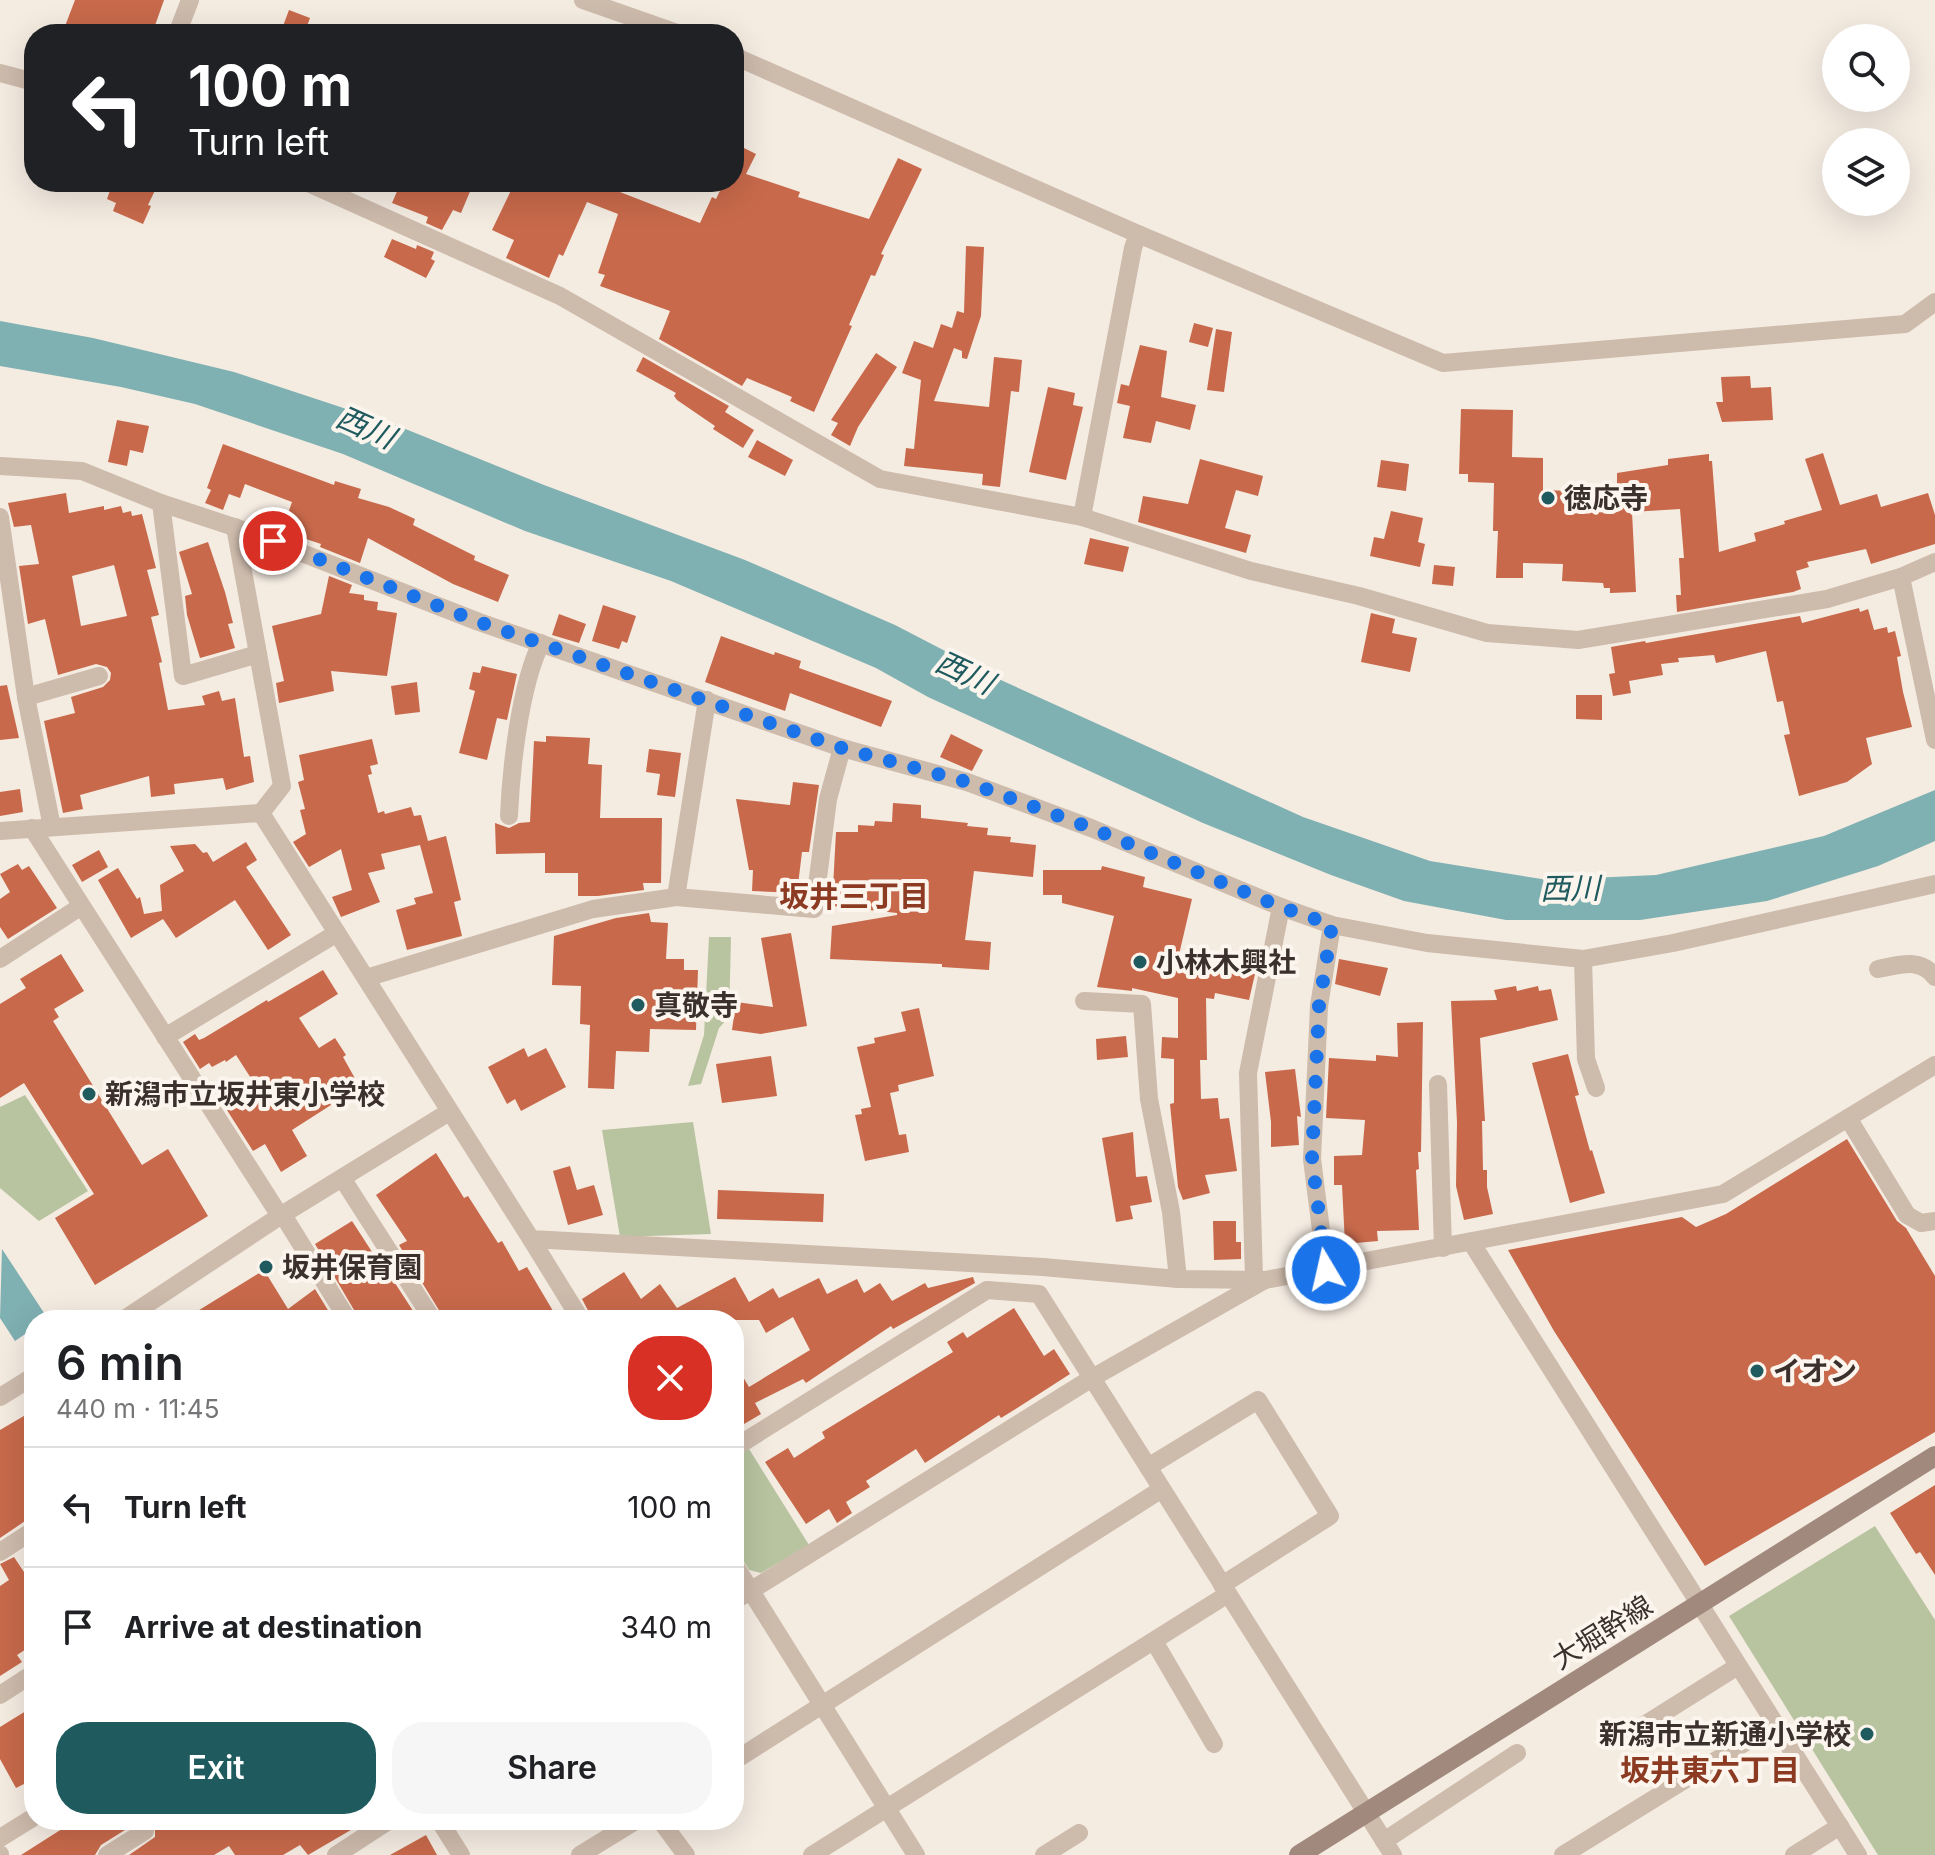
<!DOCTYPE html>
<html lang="en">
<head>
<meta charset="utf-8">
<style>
	:root { --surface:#fff; --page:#f6f6f6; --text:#202124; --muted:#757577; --line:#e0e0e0; --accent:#1f5a5e }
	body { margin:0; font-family:Inter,"Noto Sans JP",sans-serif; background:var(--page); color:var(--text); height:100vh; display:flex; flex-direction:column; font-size:30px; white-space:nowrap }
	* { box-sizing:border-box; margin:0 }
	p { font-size:26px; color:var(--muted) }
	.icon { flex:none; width:44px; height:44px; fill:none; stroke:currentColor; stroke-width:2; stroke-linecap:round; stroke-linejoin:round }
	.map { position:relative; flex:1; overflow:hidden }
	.drawer { position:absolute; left:24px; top:1310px; width:720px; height:520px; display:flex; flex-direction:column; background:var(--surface); border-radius:32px; box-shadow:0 8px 32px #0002 }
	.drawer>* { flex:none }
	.top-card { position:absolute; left:24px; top:24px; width:720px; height:168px; border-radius:32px; box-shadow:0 8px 32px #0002; background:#202124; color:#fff; overflow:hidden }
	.fabs { position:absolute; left:1822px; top:24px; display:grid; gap:16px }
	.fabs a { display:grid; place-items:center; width:88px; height:88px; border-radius:50%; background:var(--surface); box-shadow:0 8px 32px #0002; font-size:40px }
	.pin { position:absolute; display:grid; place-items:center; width:68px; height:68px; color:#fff; margin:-34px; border:4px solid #fff; border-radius:50%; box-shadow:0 2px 8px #0007 }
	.me { position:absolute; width:88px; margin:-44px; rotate:351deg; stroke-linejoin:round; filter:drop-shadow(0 0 6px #0008) }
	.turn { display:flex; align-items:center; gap:28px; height:168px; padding:0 32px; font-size:36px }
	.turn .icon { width:104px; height:104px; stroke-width:2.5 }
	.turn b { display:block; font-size:56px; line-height:68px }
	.round { display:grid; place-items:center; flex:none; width:84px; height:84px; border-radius:32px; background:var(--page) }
	.summary { display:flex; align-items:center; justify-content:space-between; height:136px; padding:0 32px }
	h1 { font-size:48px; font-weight:600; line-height:60px }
	.primary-button { display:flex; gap:16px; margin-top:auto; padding:16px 32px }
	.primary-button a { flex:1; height:92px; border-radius:32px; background:var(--accent); color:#fff; font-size:32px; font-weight:600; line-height:92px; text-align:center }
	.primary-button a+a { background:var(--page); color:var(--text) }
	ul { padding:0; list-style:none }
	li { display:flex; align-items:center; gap:24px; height:120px; padding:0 32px; border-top:2px solid var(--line) }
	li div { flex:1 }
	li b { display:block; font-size:30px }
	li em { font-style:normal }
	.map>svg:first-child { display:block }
</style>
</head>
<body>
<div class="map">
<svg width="1935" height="1855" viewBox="0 0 1935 1855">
	<rect width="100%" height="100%" fill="#f4ebe1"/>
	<!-- green -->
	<g fill="#b8c4a0">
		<path d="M709,937H731L729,1017L719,1028L701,1084L688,1086L704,1035Z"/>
		<path d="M25,1095L88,1191L39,1221L0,1188V1107Z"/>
		<path d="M693,1122L711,1234L620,1237L602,1130Z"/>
		<path d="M749,1449L809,1545L761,1573L749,1570L734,1545V1458Z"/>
		<path d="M1875,1526L1935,1620V1855H1878L1729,1616Z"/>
	</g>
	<!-- water -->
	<g fill="#7fb0b2">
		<path d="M0,321L93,338L234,372L398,426L544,485L745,560L895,625L1003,681L1303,817L1430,861L1548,880L1656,875L1824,836L1935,790V841L1878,866L1767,901L1640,920H1506L1404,901L1331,875L1203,823L928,697L876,668L671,581L525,531L343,454L195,404L121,387L0,366Z"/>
		<path d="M2,1249L48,1319L34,1320V1328L15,1341L0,1318Z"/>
	</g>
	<!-- building -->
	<g fill="#c8694b" fill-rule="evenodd">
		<path d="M75,0H164L152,34H62Z"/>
		<path d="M289,10L310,18L304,34H280Z"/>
		<path d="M734,143L756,154L746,174L800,192L798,197L869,219L898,158L922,169L881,254L884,255L875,276L871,275L849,325L852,326L814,412L790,401L792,397L747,378L742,386L659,339L670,311L600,286L605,275L598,273L618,214L587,202L563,256L559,254L549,278L506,258L514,240L492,230L515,182H609L607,187L700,223L712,197L716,199L724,182H734Z"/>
		<path d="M113,182H159L148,205L151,206L143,224L113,211L116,203L107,199Z"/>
		<path d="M401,182H474L461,213L453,210L442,230L426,223L428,217L392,203Z"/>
		<path d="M392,239L416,249L417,245L434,252L431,259L435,261L426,278L384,257Z"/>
		<path d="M966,246L984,247L981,316L967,359L962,358V351L954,348L934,401L989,407L994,357L1022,360L1019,392L1011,391L1000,487L982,485L983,474L904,466L906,448L914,449L921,380L902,373L914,341L933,348L941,324L952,328L957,311L964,313Z"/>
		<path d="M1194,323L1213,328L1208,347L1189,342Z"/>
		<path d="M1216,329L1232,332L1224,392L1207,390Z"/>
		<path d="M1140,345L1167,351L1161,397L1196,405L1190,430L1156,421L1151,443L1123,438L1130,406L1117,403L1121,384L1129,386Z"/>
		<path d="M876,353L897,367L858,427L850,446L831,435L838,423L831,420Z"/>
		<path d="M643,357L729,406L725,412L754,430L743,448L713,429L715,426L677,400L674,396L676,393L636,371Z"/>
		<path d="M1750,376L1751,388L1771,387L1773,420L1722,422L1716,402H1723L1721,377Z"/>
		<path d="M1048,387L1075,393L1073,405L1083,407L1066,480L1029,472Z"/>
		<path d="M1461,409L1513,410L1512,457L1543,458V490L1601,492V488L1617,487V473L1668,465V459L1709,454V461H1712L1719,552L1756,541L1754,533L1785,524L1784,521L1822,510L1805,459L1823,453L1840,505L1877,494L1881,507L1928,493L1935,515V544L1871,564L1866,549L1807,562L1809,567L1796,571L1801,589L1793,592L1677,612L1676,595H1681L1679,558H1684L1680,509L1632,512L1636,592L1610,593V588H1604L1603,583L1562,581L1563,564L1523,563V578H1496L1498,531H1493L1494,483L1468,482V474H1459Z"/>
		<path d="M117,420L149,426L143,453L130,450L127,466L108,462Z"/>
		<path d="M757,440L793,460L785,476L748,457Z"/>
		<path d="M223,444L334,485L335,481L361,489L358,498L389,507L415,519L413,525L475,556L474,560L509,575L498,602L453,584L368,538L360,563L320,547L321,544L282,531L292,502L245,484L240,498L229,494L223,510L205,503L211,490L207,488Z"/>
		<path d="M1200,459L1263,476L1258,496L1236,490L1225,528L1251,535L1246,553L1138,522L1143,496L1188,504Z"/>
		<path d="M1381,460L1409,464L1406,491L1377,487Z"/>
		<path d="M66,493L69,513L104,506V510L121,506L123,513L131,511L132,516L142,514L156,568L147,570L159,615L151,617L162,662L159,663L168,710L205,705L202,696L219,691L222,701L235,698L244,757L250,756L254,782L226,790L223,778L174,784L175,794L151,797L149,776L80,795L83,809L63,813L44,721L75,713L71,697L103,687L110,680L111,673L107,667L96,664L58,675L45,619L28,624L19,566L39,564L31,525L14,527L8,503ZM114,565L127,616L81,626L72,576Z"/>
		<path d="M1391,511L1423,518L1418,542L1425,544L1420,567L1370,556L1374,537L1384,539Z"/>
		<path d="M1090,538L1129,547L1123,572L1084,564Z"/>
		<path d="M208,542L225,592L233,623L228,624L235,648L200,658L187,615L185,596L192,594L179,552Z"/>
		<path d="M1434,565L1455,567L1453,586L1432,584Z"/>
		<path d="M329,576L352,585L349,593L364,595V600L378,602L377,610L397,613L387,676L331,671L334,691L279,703L276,683L284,681L272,626L321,614Z"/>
		<path d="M603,605L636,616L627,643L622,641L619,649L592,641Z"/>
		<path d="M1859,608L1860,612L1868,609L1874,630L1887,627L1888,633L1895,631L1901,656L1897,657L1903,692L1912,727L1866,738L1872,764L1847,782L1799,796L1784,735L1790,734L1783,701L1777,702L1766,651L1716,663L1714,655L1678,658L1679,662L1661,664L1663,675L1629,681L1631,693L1613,696L1609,674L1615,673L1611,647L1645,641L1646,643L1800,616L1802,623Z"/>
		<path d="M1371,613L1395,619L1392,633L1417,638L1410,672L1361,662Z"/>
		<path d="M559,614L586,624L579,643L552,635Z"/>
		<path d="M721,636L774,655L775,652L801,661L799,668L892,701L881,727L790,693L785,711L705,682Z"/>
		<path d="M482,666L517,674L507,720L497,718L487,760L459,753L475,691L469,689L473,672L480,673Z"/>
		<path d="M417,682L420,712L395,715L391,686Z"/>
		<path d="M7,685L19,738L0,740V686Z"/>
		<path d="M1576,695H1602V720L1576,719Z"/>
		<path d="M951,734L983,750L972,771L940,757Z"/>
		<path d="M546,736L590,738L588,764L602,765L600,818H662L661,883H643L644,890L598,896H578V873H545V853L496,854L495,823L509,828L519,823L530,822L534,741L546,742Z"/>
		<path d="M372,739L378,764L370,766L372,774L368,775L378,813L384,811L385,814L411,807L414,816L421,815L428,841L446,836L461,900L454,902L462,936L407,950L396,910L416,904L414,898L433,893L420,845L381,854L385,869L368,873L380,902L341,917L332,897L352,890L341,849L309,867L293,842L306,834L300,810L305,809L298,782L304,780L299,755Z"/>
		<path d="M649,749L681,753L675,797L657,795L660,774L646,772Z"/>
		<path d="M793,782L819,785L809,852H802L797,893L752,891L753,870H749L736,799L790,805Z"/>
		<path d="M20,789L23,812L0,816V792Z"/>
		<path d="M893,803L921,805V818L968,823L967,826L988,828L987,835L1011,837L1010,842L1036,845L1033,877L974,871L965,940L991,942L989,970L942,967V964L830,959L832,926L897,915V913L832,906L836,832H858V825L874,826L875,821L892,822Z"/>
		<path d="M246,842L257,860L246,867L291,935L268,950L235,900L176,938L163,919L131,938L98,880L118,868L137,899L140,897L144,914L162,911L160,885L184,871L170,846L195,844L203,853L207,852L213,862Z"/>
		<path d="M99,850L108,867L82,882L72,865Z"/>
		<path d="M18,864L22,870L29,866L57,908L8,939L0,927V899L10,892L0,874Z"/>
		<path d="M1102,866L1145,877L1143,887L1192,899L1177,963L1225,971L1227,962L1247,966L1246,972L1255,974L1249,1000L1215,993L1214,999L1206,998L1207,1060H1200L1201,1099L1218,1098L1220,1119L1229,1118L1237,1171L1205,1175L1210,1193L1183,1200L1178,1187L1170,1104L1174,1103V1059L1161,1058L1162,1037L1178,1038V998L1132,988V991L1097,987L1114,916L1062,903V895H1043V870H1101Z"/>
		<path d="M649,913L651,922L668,923L666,959H684V970H698L696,1030L650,1029L649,1052L616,1051L614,1089L588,1088L590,1025L580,1024L581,986L552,985L554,936L616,918Z"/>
		<path d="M791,933L807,1026L761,1034L732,1030L736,1002L773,1007L761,938Z"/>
		<path d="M61,954L84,991L54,1009L59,1017L53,1021L142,1165L168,1149L208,1216L95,1285L55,1218L94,1194L24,1083L0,1098V1004L26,988L20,979Z"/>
		<path d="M1339,959L1388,968L1380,996L1335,984Z"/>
		<path d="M323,970L338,994L299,1018L319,1048L335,1038L346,1055L343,1057L357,1082L328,1099L331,1105L292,1130L307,1156L281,1172L265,1144L253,1151L225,1107L256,1086L236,1055L226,1062L225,1060L212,1067L209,1063L200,1069L183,1042L195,1034L199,1040L204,1038L267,1000L268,1002Z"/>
		<path d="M1516,986L1517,991L1538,986L1539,991L1551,989L1558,1020L1480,1038L1485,1121H1482L1483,1170H1487V1187L1493,1214L1464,1220L1456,1186L1457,1122L1451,1001L1497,1000L1494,990Z"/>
		<path d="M919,1008L934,1076L898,1085L899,1091L890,1093L899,1135L906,1134L909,1152L865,1161L855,1115L862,1114L861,1109L871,1107L857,1047L875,1043L874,1038L906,1031L901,1012Z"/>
		<path d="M1423,1022L1421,1152H1418L1419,1169L1416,1170L1419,1230L1377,1231L1378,1241L1345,1244L1342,1185H1334V1156L1362,1155L1365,1120L1326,1118L1329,1058L1376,1061V1055L1398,1057L1397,1023Z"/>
		<path d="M1126,1036L1128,1057L1097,1060L1096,1039Z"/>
		<path d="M524,1048L528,1057L546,1048L566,1087L521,1111L515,1099L507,1104L488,1067Z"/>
		<path d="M1568,1054L1579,1095L1575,1096L1590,1151L1592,1150L1605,1193L1570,1203L1532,1063Z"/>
		<path d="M771,1056L777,1096L722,1103L716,1064Z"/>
		<path d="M1295,1069L1301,1117L1297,1116L1299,1145L1271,1147V1122L1265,1072Z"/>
		<path d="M1133,1132L1136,1177L1147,1176L1152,1202L1130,1206L1133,1219L1116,1222L1102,1138Z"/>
		<path d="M1847,1139L1897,1221L1906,1228L1935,1276V1432L1705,1566L1554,1331L1508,1250L1682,1217L1696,1227L1726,1214Z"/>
		<path d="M436,1153L464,1198L468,1196L498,1243L502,1241L519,1271L527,1267L556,1316L562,1312L567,1320H445L399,1245L407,1241L376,1195Z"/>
		<path d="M570,1166L577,1190L594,1185L603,1215L568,1225L553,1171Z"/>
		<path d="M718,1190L824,1194L823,1222L717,1219Z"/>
		<path d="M352,1221L376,1258L378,1257L419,1320H360L315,1244Z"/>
		<path d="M1213,1221H1236V1242H1241V1259L1214,1260Z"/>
		<path d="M264,1270L288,1309L315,1289L334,1320H183Z"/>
		<path d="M624,1272L641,1299L660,1284L677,1308L735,1277L749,1302L773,1288L779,1298L819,1278L827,1294L857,1279L864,1293L880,1283L892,1301L925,1283L928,1288L973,1277L975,1283L893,1329L891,1326L806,1383L803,1379L755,1403L761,1414L734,1430V1362L749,1387L810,1350L793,1317L766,1333L759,1320H593L582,1299Z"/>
		<path d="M1014,1308L1044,1356L1054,1349L1070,1374L1014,1410L1001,1418L999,1415L925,1463L916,1449L866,1481L870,1487L846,1502L852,1513L837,1523L829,1509L806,1524L765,1462L788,1448L794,1458L825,1438L822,1432L953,1352L947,1342L963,1332L967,1338Z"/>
		<path d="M34,1410V1456L25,1462L34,1476V1515L0,1538V1430Z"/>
		<path d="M1935,1485V1575L1920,1552L1916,1554L1890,1513Z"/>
		<path d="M14,1557L34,1587V1644L17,1655L22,1662L0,1676V1586L9,1580L0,1564Z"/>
		<path d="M34,1706V1779L16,1788L0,1759V1727Z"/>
		<path d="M76,1820H141L101,1845L95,1855H21Z"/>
		<path d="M149,1820H368L308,1855L300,1845L283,1855H235L229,1846L214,1855H129L155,1837V1825Z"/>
		<path d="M426,1835L437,1855H390Z"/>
	</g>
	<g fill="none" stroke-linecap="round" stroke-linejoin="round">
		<!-- street -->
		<g stroke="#cdbbac" stroke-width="18">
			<path d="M583,0L680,34"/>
			<path d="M177,34L190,0"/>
			<path d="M734,56L1138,234L1443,363L1905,324L1935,302"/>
			<path d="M0,73L34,82"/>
			<path d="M306,182L560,296L880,479L1082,517L1251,571L1359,596L1487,633L1578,640L1827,599L1901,577L1935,562"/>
			<path d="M0,466L82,471L161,503L243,530L479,622L842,748L967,782L1091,828L1281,907L1332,925L1427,943L1583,959L1673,943L1935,884"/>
			<path d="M161,503L183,676L258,654"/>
			<path d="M0,517L26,697L52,827"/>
			<path d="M1082,517L1133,248L1138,234"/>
			<path d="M235,527L282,786L261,813"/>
			<path d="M1901,577L1935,740"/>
			<path d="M26,697L99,676"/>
			<path d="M509,816C511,768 520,686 541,643"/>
			<path d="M32,828L280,1216"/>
			<path d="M0,831L261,813L531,1239L1043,1267L1178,1279L1265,1280L1723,1194L1935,1065"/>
			<path d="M676,897L707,700"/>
			<path d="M0,959L80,907"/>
			<path d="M1583,959L1586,1059L1596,1088"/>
			<path d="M1878,969C1900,965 1920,957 1935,977"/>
			<path d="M366,978L593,909L676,897L814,909L828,799L842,748"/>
			<path d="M1084,1001L1142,1004L1149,1099L1171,1212L1178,1279"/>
			<path d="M165,1037L337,933"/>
			<path d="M1438,1084L1443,1248"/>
			<path d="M1848,1118L1907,1215L1921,1223L1935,1221"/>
			<path d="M342,1178L433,1320"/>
			<path d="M283,1215L348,1320"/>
			<path d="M531,1239L581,1320"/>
			<path d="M1471,1242L1858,1855"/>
			<path d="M1326,1270L1312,1159L1319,1006L1332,925"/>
			<path d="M1254,1278L1248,1073L1281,907"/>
			<path d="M123,1320L280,1216L449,1112"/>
			<path d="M0,1397L34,1376"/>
			<path d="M734,1448L987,1290L1039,1294L1393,1855"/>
			<path d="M1148,1467L1258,1400L1330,1516L1222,1585"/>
			<path d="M0,1552L34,1530"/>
			<path d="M734,1564L916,1855"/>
			<path d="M734,1601L1092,1378L1265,1280"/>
			<path d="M1154,1641L1214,1744"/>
			<path d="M0,1695L34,1673"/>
			<path d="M1633,1732L1738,1666"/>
			<path d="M734,1761L1162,1489"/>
			<path d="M439,1820L461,1855"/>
			<path d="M660,1820L686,1855"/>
			<path d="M0,1838L34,1817"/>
			<path d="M1384,1841L1517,1753"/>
			<path d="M0,1854V1855"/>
			<path d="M107,1855L145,1831"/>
			<path d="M336,1855L390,1820"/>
			<path d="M580,1855L637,1820"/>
			<path d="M812,1855L1228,1594"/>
			<path d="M1044,1855L1079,1833"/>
			<path d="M1563,1855L1775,1724"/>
			<path d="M1794,1855L1840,1826"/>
		</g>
		<!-- secondary -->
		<path stroke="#a18a7d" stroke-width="20" d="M1299,1855L1935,1456"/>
	</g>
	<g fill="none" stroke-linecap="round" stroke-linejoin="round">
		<!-- route -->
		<path stroke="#1a73e8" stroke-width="14" stroke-dasharray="0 25.2" d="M273,541L479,622L842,748L967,782L1091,828L1281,907L1332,925L1319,1006L1312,1159L1326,1270"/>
	</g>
	<!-- markers -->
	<g fill="#1f5a5e" stroke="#fbf5ee" stroke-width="3">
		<circle cx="1548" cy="498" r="8"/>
		<circle cx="1140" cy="962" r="8"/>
		<circle cx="638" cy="1005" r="8"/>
		<circle cx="89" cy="1094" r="8"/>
		<circle cx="266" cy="1267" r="8"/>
		<circle cx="1757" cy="1371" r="8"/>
		<circle cx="1867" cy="1734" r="8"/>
	</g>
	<g text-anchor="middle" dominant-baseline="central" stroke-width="8" stroke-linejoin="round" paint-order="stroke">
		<!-- poi labels -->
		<g font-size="28" font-weight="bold" fill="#3b302b" stroke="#fbf5ee" text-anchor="start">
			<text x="1564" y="498">徳応寺</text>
			<text x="1156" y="962">小林木興社</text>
			<text x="654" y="1005">真敬寺</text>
			<text x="105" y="1094">新潟市立坂井東小学校</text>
			<text x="282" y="1267">坂井保育園</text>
			<text x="1773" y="1371">イオン</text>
			<text x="1851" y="1734" text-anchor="end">新潟市立新通小学校</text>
		</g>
		<!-- street labels -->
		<g font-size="28" fill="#3b302b" stroke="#fbf5ee">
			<text transform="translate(1602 1632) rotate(-32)">大堀幹線</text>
		</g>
		<!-- water labels -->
		<g font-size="30" font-style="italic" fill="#1f5a5e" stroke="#fbf5ee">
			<text transform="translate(366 427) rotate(24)">西川</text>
			<text transform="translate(965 672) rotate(25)">西川</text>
			<text transform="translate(1570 888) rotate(-1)">西川</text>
		</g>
		<!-- neighbourhood labels -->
		<g font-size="30" font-weight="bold" fill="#8c3b22" stroke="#fbf5ee">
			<text x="854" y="896">坂井三丁目</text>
			<text x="1710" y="1770">坂井東六丁目</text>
		</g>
	</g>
</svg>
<div class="fabs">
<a><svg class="icon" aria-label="search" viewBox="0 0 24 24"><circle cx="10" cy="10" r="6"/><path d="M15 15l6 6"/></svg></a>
<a><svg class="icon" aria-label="layers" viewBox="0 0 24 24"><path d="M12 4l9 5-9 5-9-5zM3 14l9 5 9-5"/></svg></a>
</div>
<div class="pin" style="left:273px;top:541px;background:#d93025"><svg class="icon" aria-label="arrive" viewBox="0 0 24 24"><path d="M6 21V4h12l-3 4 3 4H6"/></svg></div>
<svg class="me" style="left:1326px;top:1270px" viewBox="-20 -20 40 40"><circle r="17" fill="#1a73e8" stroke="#fff" stroke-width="3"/><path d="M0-11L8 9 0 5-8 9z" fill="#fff"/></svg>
<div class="top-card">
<div class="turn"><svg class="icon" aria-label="left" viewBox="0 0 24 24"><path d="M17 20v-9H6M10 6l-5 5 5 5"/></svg><div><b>100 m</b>Turn left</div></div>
</div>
<section class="drawer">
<div class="summary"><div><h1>6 min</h1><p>440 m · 11:45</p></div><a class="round" style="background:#d93025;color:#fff"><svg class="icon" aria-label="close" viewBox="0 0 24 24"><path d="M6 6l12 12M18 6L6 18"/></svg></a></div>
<ul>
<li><svg class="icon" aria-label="left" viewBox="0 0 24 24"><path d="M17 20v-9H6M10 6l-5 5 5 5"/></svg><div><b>Turn left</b></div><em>100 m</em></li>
<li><svg class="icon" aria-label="arrive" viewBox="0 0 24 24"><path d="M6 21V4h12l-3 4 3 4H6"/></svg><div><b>Arrive at destination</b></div><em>340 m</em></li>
</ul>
<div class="primary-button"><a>Exit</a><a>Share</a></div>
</section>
</div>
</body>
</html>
